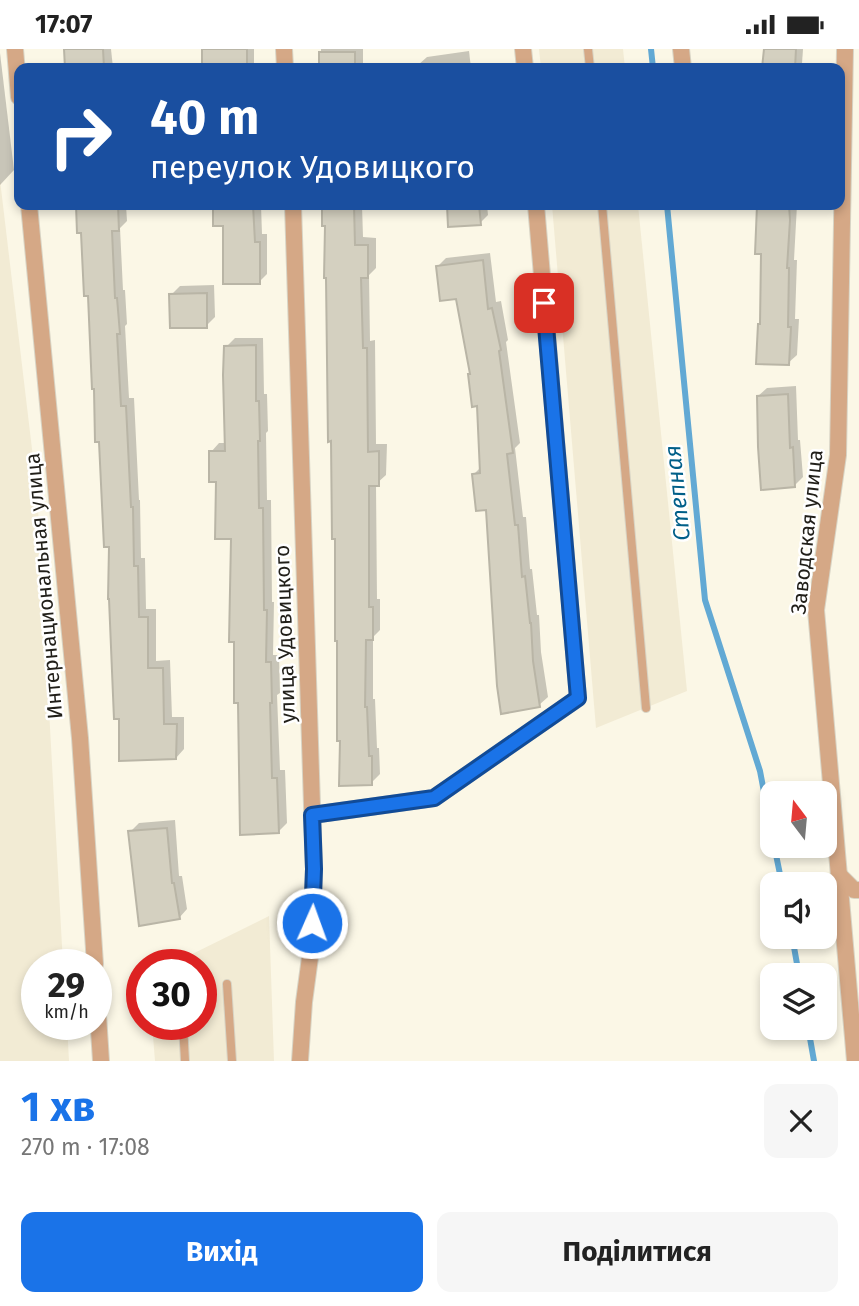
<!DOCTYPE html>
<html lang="uk">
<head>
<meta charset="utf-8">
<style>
	:root { --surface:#fff; --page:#f6f6f6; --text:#222; --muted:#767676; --accent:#1a73e8 }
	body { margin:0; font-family:"Fira Sans",sans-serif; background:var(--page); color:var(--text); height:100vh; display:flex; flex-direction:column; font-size:26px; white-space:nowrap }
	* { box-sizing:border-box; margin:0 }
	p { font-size:23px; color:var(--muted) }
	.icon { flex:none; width:38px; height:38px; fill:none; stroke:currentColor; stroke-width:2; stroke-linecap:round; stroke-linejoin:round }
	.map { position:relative; height:1012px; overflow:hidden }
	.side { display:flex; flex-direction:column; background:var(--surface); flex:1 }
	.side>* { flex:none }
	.guide { position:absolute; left:14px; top:14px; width:831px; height:147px; border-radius:14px; box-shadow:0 4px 10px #0003; background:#1a4fa0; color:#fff; overflow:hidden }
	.needle { width:46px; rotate:344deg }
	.tools { position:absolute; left:760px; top:732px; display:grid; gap:14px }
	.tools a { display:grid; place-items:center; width:77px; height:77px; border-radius:14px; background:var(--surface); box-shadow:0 4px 10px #0003; font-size:35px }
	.speed { position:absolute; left:21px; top:900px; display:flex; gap:14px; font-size:35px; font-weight:700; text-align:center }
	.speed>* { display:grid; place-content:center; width:91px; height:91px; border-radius:50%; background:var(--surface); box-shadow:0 4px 10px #0003; line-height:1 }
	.speed small { font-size:18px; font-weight:400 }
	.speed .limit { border:10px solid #d22; background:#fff; color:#111 }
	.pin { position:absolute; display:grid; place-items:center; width:60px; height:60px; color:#fff; margin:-30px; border-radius:14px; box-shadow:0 4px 10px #0006 }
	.me { position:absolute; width:77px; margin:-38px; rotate:2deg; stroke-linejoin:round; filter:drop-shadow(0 0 5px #0008) }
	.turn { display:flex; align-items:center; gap:24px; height:147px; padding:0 21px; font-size:32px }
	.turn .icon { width:91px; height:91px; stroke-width:2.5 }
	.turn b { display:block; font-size:49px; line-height:60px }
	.round { display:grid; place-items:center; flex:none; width:74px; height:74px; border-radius:14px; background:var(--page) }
	.head { display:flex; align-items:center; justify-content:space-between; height:119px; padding:0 21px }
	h1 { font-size:42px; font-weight:700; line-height:52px; color:var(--accent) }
	.button { display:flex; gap:14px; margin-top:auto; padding:14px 21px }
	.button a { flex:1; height:80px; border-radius:14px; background:var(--accent); color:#fff; font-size:28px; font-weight:700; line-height:80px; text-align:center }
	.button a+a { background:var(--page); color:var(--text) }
	.status { display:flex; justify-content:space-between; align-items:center; height:49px; padding:0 35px; background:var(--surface); direction:ltr }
	.status svg { height:19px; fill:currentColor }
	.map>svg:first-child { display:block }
</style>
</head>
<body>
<div class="status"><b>17:07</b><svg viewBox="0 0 49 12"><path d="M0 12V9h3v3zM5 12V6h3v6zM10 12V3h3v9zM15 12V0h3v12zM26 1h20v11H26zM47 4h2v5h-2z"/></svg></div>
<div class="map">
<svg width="859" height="1012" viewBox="0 0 859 1012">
	<rect width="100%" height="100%" fill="#fbf7e6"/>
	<!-- built -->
	<g fill="#f2ebd4">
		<path d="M539,0H623L625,19H541Z"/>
		<path d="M0,131L37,442L63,915H37V975H67L69,1012H0Z"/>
		<path d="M552,156H638L687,642L596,679Z"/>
		<path d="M269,867L274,1012H155L152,975H201V915H172Z"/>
	</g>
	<!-- shadow -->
	<g fill="#0003">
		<path d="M66,0H111L113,19H67Z"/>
		<rect x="204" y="0" width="50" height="19"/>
		<rect x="321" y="0" width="42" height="19"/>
		<path d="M766,0H803L802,15L798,19H764Z"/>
		<path d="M469,2L471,19H419L418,16L427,8Z"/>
		<path d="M0,4L14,121L0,136Z"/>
		<path d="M78,156H126L127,172L120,179L123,241H125L127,275L125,277L129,349H134L139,451H140L141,509H145L146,560H156V612L170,611L172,668H184V700L176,709L121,668L111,496L89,245L83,182H79Z"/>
		<path d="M215,156H261L262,185H267V225L259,233L225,175H215Z"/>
		<path d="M324,156H362L363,188L376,189V219L369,226L370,292L375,291L376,395H387L386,426L376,435L377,550H380V581L373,588V650H375L377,699H379L380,725L371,734L337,488L327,175H324Z"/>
		<path d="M449,156H487L488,166L480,174L450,177Z"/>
		<path d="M758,156H797L794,211H797L795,270H799L797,306L788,314L762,274L763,203H757Z"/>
		<path d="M490,204L496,253L501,252L508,291L506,293L520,394L515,399L523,468H526L530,520H532L537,566H539L541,603L548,648L539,656L488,459L474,425L481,418L478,355L457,248L438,217L446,209Z"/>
		<path d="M214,236L215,268L206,277L171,246L180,237Z"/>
		<path d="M235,289H263L264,345H267L268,382L266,384L267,451H271L272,553H274L273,606H279L280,644L277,646L280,721H285L287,774L278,783L240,652L233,488L211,403L219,394H227L226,298Z"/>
		<path d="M796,337L798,391H800L803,428L795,436L758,347L767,339Z"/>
		<path d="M175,771L179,827H182L187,860L179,869L130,783L139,774Z"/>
	</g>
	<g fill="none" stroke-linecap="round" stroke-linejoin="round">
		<!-- stream -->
		<g stroke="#62a9d4" stroke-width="6">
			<path d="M651,0L653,19"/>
			<path d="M667,156L705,551L760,722L772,785"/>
			<path d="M774,796L782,835"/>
			<path d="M792,887L799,926"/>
			<path d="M808,978L814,1012"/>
		</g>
	</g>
	<!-- building -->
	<g fill="#d4d0c0" stroke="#b9b5a6" stroke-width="2">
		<path d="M64,0H103L104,19H65Z"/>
		<rect x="202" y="0" width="45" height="19"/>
		<path d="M764,0H796L795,19H762Z"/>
		<rect x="319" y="3" width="36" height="16"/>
		<path d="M76,156H118L119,182H112L115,249H117L120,285H117L121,357H126L131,458H133L134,517H138L139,568H148V619H163L164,675H177L176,710L119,712V670H114L109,550H108L109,498H104L99,393H95L94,340H92L88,247H84L81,184H77Z"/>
		<path d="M213,156H253L255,193H260V235H223V177H213Z"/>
		<path d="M322,156H354L355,196H368V229H361L363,299H367L368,403L379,402V437H369V558H373V591H366L365,658H367L369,707H372V736L339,737L340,692H337V592H335V490H332L331,392L328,393L326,229H324L325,177H322Z"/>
		<path d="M447,156H479L481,176L448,178Z"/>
		<path d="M757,156H789L790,171L787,219H789L788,278H791L789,316L756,315L758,275H760L761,205H755Z"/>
		<path d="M483,211L488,260L492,259L501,301L499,302L513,404L507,405L515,476H518L522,528L525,527L530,574H531L533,612L540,658L501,665L497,637L486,461L476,462L472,425L480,424L477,357L472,358L468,325H470L456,250L440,252L436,217Z"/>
		<path d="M207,244V279H170L169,245Z"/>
		<path d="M256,296V352H259L260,392H258L259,459H263L264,561H267L266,613H271L272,654H270L272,729H277L279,784L240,786L238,654H234V593H229L231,490H215L216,433H209V402H225L223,326L224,297Z"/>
		<path d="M788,345L790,399L793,398L795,438L761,441L758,398L757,347Z"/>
		<path d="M167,779L172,834H174L180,870L139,877L128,782Z"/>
	</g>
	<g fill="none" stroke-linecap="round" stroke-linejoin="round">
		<defs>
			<g id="service">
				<path d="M588,0L590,19"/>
				<path d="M602,156L646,659"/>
				<path d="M227,935L232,1012"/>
				<path d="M183,975L185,1012"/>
			</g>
			<g id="minor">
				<path d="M15,0L19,48"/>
				<path d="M284,0L285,19"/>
				<path d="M523,0L525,19"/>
				<path d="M681,0L683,19"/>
				<path d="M845,0L838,406L816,561L855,1012"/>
				<path d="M29,156L80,689L95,915"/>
				<path d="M293,156L314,820L311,901L304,953L300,1012"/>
				<path d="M312,766L434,749L578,649L536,156"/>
				<path d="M839,826L854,841H859"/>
				<path d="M96,935L101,1012"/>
			</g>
		</defs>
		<!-- service casing -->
		<use href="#service" stroke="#d8d4c5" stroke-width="10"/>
		<!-- minor casing -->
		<use href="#minor" stroke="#d8d4c5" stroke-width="18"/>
		<!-- service -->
		<use href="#service" stroke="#d5a886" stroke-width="8"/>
		<!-- minor -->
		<use href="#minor" stroke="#d5a886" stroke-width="16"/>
	</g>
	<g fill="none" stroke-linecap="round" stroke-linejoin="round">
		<defs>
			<path id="route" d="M312,874L314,820L312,766L434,749L578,649L544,254"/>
		</defs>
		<!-- route casing -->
		<use href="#route" stroke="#114b97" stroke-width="18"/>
		<!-- route -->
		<use href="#route" stroke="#1a73e8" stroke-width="12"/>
	</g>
	<g text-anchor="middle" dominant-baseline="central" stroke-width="5" stroke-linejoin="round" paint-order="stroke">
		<!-- street labels -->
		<g font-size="21" fill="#211f19" stroke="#fff">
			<text transform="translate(807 483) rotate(-84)">Заводская улица</text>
			<text transform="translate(44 537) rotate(-95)">Интернациональная улица</text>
			<text transform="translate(285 585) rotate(-92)">улица Удовицкого</text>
		</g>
		<!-- water labels -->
		<g font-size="23" font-style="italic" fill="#005f88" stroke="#fff">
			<text transform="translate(677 444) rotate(-96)">Степная</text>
		</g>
	</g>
</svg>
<div class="tools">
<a><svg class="needle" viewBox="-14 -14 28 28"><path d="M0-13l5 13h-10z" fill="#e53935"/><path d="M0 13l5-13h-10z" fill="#767676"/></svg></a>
<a><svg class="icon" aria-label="sound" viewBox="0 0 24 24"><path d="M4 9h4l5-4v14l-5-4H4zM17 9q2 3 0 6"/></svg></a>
<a><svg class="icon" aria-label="layers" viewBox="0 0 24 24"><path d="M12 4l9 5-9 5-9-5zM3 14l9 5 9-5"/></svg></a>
</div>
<div class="speed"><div>29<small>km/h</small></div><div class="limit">30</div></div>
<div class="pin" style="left:544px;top:254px;background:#d93025"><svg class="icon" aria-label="arrive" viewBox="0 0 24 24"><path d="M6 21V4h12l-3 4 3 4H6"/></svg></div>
<svg class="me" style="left:312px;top:874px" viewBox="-20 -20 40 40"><circle r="17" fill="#1a73e8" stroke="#fff" stroke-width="3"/><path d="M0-11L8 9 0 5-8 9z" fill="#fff"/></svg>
<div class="guide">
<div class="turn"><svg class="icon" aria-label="right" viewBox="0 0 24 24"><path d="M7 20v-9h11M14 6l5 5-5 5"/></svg><div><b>40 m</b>переулок Удовицкого</div></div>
</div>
</div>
<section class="side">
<div class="head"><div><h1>1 хв</h1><p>270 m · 17:08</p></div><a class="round"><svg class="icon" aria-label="close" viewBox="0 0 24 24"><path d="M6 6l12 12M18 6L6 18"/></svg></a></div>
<div class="button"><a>Вихід</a><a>Поділитися</a></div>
</section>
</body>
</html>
